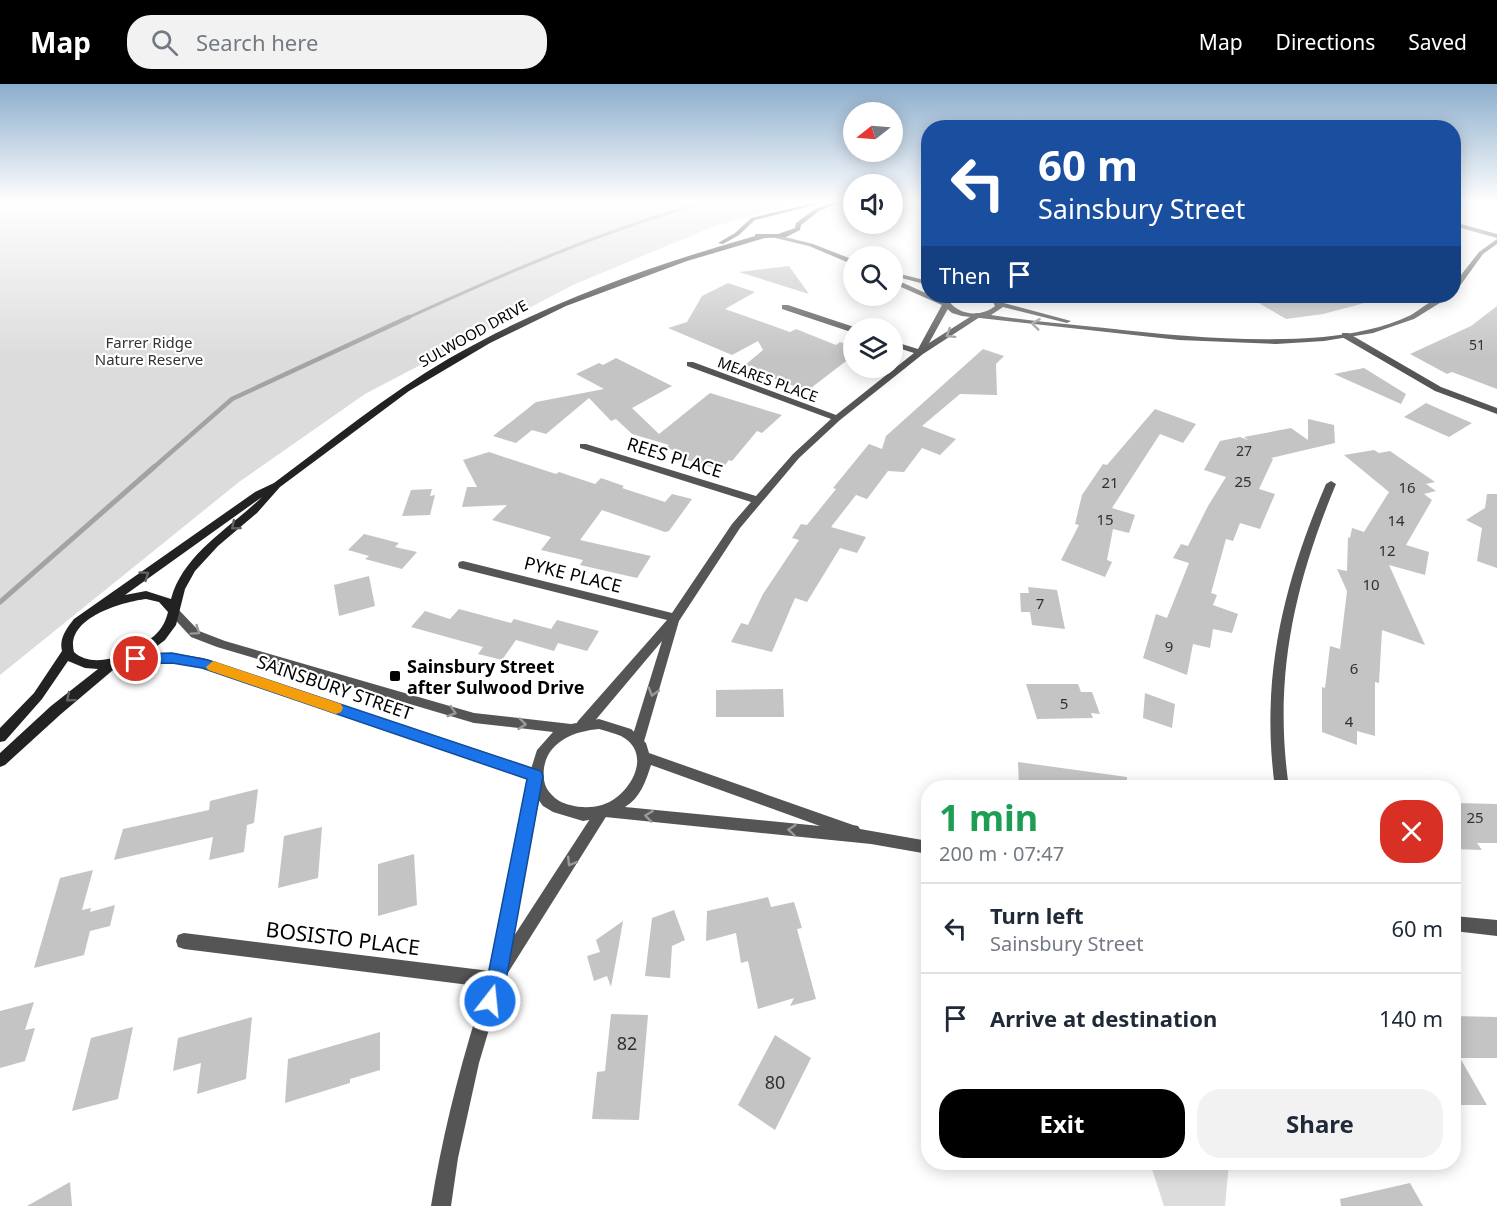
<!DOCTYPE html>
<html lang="en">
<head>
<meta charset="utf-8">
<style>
	:root { --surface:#fff; --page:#f2f2f3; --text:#1f2937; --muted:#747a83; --line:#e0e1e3; --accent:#000 }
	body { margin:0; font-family:"Noto Sans",sans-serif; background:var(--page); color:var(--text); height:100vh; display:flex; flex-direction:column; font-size:22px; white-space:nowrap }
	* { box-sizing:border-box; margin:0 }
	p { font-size:20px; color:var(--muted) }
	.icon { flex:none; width:33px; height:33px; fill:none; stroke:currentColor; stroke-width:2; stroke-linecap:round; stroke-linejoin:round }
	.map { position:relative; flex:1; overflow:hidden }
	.panel { position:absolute; left:921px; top:696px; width:540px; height:390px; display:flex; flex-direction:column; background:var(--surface); border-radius:24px; box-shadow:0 3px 15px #0003 }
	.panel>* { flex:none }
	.banner { position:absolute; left:921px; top:36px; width:540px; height:183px; border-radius:24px; box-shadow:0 3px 15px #0003; background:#1a4fa0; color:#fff; overflow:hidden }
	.needle { width:39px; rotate:253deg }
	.controls { position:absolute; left:843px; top:18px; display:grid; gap:12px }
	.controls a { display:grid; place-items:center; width:60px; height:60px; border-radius:50%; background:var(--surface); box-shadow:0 3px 15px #0003; font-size:30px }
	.pin { position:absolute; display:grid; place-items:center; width:51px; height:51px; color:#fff; margin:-26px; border:3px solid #fff; border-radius:50%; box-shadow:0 2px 6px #0007 }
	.me { position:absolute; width:66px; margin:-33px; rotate:16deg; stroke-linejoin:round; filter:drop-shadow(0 0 4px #0008) }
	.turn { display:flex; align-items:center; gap:21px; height:126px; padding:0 18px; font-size:27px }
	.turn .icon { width:78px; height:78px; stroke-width:2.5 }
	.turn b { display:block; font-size:42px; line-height:51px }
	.then { display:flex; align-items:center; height:57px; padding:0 18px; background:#0003; gap:12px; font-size:22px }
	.round { display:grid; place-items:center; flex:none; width:63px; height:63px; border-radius:24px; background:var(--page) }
	.summary { display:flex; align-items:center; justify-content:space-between; height:102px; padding:0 18px }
	h1 { font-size:36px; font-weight:700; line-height:45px; color:#1e9e55 }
	.button { display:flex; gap:12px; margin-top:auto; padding:12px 18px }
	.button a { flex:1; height:69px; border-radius:24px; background:var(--accent); color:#fff; font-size:24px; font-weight:700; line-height:69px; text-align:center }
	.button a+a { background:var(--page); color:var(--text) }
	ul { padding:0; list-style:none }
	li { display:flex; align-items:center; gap:18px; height:90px; padding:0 18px; border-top:2px solid var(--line) }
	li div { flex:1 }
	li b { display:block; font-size:22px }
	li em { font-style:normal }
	header { display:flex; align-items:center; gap:36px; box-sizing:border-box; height:84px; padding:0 30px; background:var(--accent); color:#fff }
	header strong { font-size:28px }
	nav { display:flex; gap:33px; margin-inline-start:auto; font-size:21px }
	.search { width:420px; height:54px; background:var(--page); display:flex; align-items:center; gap:15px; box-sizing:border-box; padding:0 21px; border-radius:24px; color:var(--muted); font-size:22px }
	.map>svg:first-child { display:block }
</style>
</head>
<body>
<header>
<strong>Map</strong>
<div class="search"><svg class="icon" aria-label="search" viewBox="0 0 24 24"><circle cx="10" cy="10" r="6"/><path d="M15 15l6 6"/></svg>Search here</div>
<nav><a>Map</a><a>Directions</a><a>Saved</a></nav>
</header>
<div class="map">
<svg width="1497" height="1122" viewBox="0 0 1497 1122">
	<rect width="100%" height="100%" fill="#fff"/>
	<!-- green -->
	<g fill="#dcdcdc">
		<path d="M0,117H802L712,143L573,201L365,310L239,398L0,591Z"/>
		<path d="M1150,1079H1229L1225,1122H1164Z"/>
	</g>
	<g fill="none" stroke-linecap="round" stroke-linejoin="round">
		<!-- stream-far2 -->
		<path stroke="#a3a3a3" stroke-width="3" d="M405,235C503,190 604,146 708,117"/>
		<!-- stream-far1 -->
		<path stroke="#a3a3a3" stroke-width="4.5" d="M153,384L232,315L409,233"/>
		<!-- stream -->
		<path stroke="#a3a3a3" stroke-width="5" d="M0,518L154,383"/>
	</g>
	<!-- building -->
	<g fill="#c4c4c4">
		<path d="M789,182L809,210L739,188Z"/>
		<path d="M728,199L755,208L725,225L790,248L796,245L836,261L840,258L854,263V271L807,307L757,288L760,286L745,281L763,266L758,257L732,271L668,244L687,238L702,212Z"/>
		<path d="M1276,212H1372V217L1323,230L1286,235L1252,215Z"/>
		<path d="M1497,222V305L1452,288L1447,290L1410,270L1471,242Z"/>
		<path d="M983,265L1004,272L996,280L997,311L960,310L922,342L956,355L940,371L922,364L904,388L888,387L867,415L856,411L831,443L866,453L857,469L840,464L807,518L795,514L772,568L731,558L741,539L748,541L763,510L799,456L792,454L801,440L807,441L836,405L833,404L869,360L882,365L886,352Z"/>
		<path d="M616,274L672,302L632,324L659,350L710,309L782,331L762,349L757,347L732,377L729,376L721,386L683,375L687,370L666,364L669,361L632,350L616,335L611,337L589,314L546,350L532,346L516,359L493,352L536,318L604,305L576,290L599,279L603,281Z"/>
		<path d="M1364,284L1406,310L1401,320L1334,290Z"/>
		<path d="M1426,319L1444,327L1472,339L1449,353L1404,333Z"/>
		<path d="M1155,325L1196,340L1183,359L1160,350L1112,424L1135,431L1129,449L1113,445L1107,476L1112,478L1105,493L1061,476L1079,441L1075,440L1082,411L1103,380L1107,381Z"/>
		<path d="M1308,335L1334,341L1335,359L1271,374L1273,375L1259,405L1275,410L1260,445L1240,439L1233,457L1226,455L1211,509L1217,511L1213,521L1238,530L1232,549L1213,545L1210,564L1193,560L1187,591L1143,574L1156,530L1167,534L1189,479L1173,474L1181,460L1188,462L1208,422L1226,393L1204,386L1220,357L1240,353L1248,356L1244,353L1291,344L1308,356Z"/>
		<path d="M1374,366L1379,369L1390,367L1435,398L1426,400L1436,407L1424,410L1432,416L1406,461L1429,468L1425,491L1389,481L1425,561L1382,546L1379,599L1375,598V652L1357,647V661L1322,648V603L1325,604L1330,562L1340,565L1347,507L1337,485L1347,487L1348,453L1350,454L1352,444L1364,448L1389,408L1344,371Z"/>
		<path d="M489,368L556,390L559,388L595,400L601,394L624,402L622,404L665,418L672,410L692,415L669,447L665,448L602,426L580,456L651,472L637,494L580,481L583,476L541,466L551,453L492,436L507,421L462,423L467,403H477L463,376Z"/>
		<path d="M432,405L430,412L435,411L430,431L402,432L411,406Z"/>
		<path d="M1487,410H1497V484L1477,477L1482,444L1466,436L1485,424Z"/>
		<path d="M364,450L399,459L395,463L417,468L402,485L365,475L369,472L348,466Z"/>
		<path d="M369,492L375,522L339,532L334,501Z"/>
		<path d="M1028,503L1057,506L1065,545L1032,541L1030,528H1021L1020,509H1029Z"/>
		<path d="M459,525L511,539L514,535L551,545L557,536L599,547L587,567L558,559L554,567L516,556L502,576L478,570L483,563L411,543L425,527L450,535Z"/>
		<path d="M1026,600H1078L1081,608H1092L1100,630L1091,629L1093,634L1037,635Z"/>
		<path d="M783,605L784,633H716V606Z"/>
		<path d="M1145,609L1175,620L1172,644L1143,634Z"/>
		<path d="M1018,678L1127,693V704H1019Z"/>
		<path d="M258,705L254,739L247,741L244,768L209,776L213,753L114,776L123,745L209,726L210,717Z"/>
		<path d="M1454,719L1497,720V759H1477L1482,766L1454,765Z"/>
		<path d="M322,743L318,794L278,804L284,752Z"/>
		<path d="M414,770L417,821L378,832V780Z"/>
		<path d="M93,786L82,826L91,824L90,828L115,821L110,842L90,847L84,871L34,884L60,794Z"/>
		<path d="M768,813L771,823L794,818L802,844L797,845L816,915L790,922L794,914L758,925L748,877L741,879L736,849L706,857L707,827Z"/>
		<path d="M674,826L685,856L672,862L670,894L645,892L652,834Z"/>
		<path d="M623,837L619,860L611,903L607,892L594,897L587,872L600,868L596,856Z"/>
		<path d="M34,918L25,946L35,944L25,977L0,984V927Z"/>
		<path d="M611,930L648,931L639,1036L592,1035L597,988L605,987Z"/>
		<path d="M1454,932L1497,933V974H1460L1487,1021H1454Z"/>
		<path d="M252,933L246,995L197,1010L201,979L173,987L178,954Z"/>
		<path d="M133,943L118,1015L72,1027L91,954Z"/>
		<path d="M380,948V986L350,995V999L285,1019L288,975Z"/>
		<path d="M775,951L811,974L775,1046L738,1021Z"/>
		<path d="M70,1098L72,1122H27Z"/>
		<path d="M1410,1099L1423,1122H1341L1340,1115Z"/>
	</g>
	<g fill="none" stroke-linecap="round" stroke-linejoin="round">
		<!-- minor -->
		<g fill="#555" fill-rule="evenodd">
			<path d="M1454,138L1497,150V154L1454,142Z"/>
			<path d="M998,212H1006L1001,222H998L994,220Z"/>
			<path d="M943,219L950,221L929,259L976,229L983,231L923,270L840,336L799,374L740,444L679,537L643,661L638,662L633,661L631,657L662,557L588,645L583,646L578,645L576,641L578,637L667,536L459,484L458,481L459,478L463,477L672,529L732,440L751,418L580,364V360H586L756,412L793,370L831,335L687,282V278H693L836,331L914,269L892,262V257L918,265Z"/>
			<path d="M782,221H788L857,244H854V248H851L782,225Z"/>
			<path d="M1342,249H1348L1441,303L1497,324V330L1435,307L1342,253Z"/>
			<path d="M1331,397L1336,400C1294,501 1273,594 1289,704H1275C1260,594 1283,501 1326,400Z"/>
			<path d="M536,690L541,692L543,696L512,855L597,724L602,722L607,724L609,728L504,895L479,979L458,1074L451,1122H431C443,1047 462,975 485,903L184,865L178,863L176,857L178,851L184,849L490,887L529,696L531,692Z"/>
		</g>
		<!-- tertiary -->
		<g fill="#555" fill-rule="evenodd">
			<path d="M773,150L813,160L854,176V181L809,162L771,153V151Z"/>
			<path d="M1497,155V160L1483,170L1457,206H1454V200L1479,168Z"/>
			<path d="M896,189L928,197V201L894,192L893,191Z"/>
			<path d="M892,194L928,210V212L942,216L946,212H952L949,217C959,232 982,233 995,222L993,218L984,212H992L1000,218L1071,237L1067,239L1003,223L991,231C1029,237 1067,240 1105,244C1177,252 1250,259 1323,253C1351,250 1385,244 1411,231C1423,224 1437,210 1451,212L1414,235L1373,249L1324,257L1276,260L1179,256L962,232L952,229L944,222L892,199Z"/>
			<path d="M174,524L178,525L199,547L225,557L474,629L571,640L599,635L631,645L646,659L649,669L853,741L858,742L860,745L928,757V770L871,760L605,733L583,737L553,728L543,722L537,714L530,696L202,583L172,579L116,580L114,577L116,574L120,572L172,569L203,574L531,685L537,666L553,648L474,639L217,563L191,553L168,528ZM599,645C606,647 614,649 621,652C655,670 629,713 602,721C591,724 581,724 570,721C562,719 556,716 551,710C544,703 543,694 544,684C548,657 575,647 599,645ZM651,681L820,742L625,723C640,714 646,697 651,681Z"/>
			<path d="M1454,832L1497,836V852L1454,847Z"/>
		</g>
		<!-- secondary -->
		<g fill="#222" fill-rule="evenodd">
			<path d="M822,117H831L755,136L739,151L723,160L718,159L735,149L751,134Z"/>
			<path d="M837,117H845L819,127L801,141L800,146L786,153L765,154L687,177L566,222L490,259L409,307L280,403L257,429L218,462L195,487L185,505L176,541L165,556L152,566L137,575L119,581L61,630L5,681L0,683V669L51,622L98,585L85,584L68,577L42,615L5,657L0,658V644L34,609L62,567C59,555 66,545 74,535L255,408L274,399C331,357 386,311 448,275C543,220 649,182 755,152V150H778L795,144L796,139L815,125ZM262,413C230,444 183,470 171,515L146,507L125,511ZM146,515L159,518L168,528C166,536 163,543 157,549C140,567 95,588 74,568C65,534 122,518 146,515Z"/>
		</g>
	</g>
	<!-- one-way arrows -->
	<defs><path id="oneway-chevron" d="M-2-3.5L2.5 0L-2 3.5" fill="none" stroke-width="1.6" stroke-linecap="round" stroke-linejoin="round" transform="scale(1.5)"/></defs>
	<g stroke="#999">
		<use href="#oneway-chevron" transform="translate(1036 240) rotate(-173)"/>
		<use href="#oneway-chevron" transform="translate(950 250) rotate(148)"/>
		<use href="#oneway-chevron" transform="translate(196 547) rotate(35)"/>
		<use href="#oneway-chevron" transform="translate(653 608) rotate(107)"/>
		<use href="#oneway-chevron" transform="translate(452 628) rotate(17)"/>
		<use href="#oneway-chevron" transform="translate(522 640) rotate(6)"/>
		<use href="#oneway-chevron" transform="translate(649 732) rotate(-173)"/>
		<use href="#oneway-chevron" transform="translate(792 746) rotate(-175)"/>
		<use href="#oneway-chevron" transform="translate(571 778) rotate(122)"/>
	</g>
	<g stroke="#646464">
		<use href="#oneway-chevron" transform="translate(235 442) rotate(140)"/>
		<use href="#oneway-chevron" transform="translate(145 491) rotate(-35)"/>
		<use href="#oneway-chevron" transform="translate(70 614) rotate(140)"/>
	</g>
	<!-- sky -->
	<linearGradient id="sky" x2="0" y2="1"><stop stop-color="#8cadcc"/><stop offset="0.43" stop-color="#fff"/><stop offset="1" stop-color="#fff" stop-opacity="0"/></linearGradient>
	<rect width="1497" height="274" fill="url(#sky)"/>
	<!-- route -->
	<path fill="#1a73e8" stroke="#114b97" stroke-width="1.5" d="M172,569L208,576L541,687L543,692L506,896L497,924L490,927L483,924L480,917L487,896L527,695L202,584L172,579L136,580L129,575L136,570Z"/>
	<!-- slow -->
	<path fill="#f59e0b" d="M213,577L341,620L343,624L341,628L336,630L208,586L206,583Z"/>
	<!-- markers -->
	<rect fill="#000" stroke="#fff" stroke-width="2" x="389" y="586" width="12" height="12" rx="3"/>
	<g text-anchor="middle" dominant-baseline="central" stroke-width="4.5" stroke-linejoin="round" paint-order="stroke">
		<!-- far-number labels -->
		<g font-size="14" fill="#313131">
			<text x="1477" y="260">51</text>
			<text x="1244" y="366">27</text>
		</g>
		<!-- far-street labels -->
		<g font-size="15" fill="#000" stroke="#fff">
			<text transform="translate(473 249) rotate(-29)">SULWOOD DRIVE</text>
			<text transform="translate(768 295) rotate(20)">MEARES PLACE</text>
		</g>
		<!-- far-park labels -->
		<g font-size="15" fill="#333" stroke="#fff">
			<text x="149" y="258">Farrer Ridge<tspan x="149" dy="17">Nature Reserve</tspan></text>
		</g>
		<!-- number labels -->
		<g font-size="15" fill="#313131">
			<text x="1243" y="397">25</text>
			<text x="1110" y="398">21</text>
			<text x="1407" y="403">16</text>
			<text x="1105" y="435">15</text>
			<text x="1396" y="436">14</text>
			<text x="1387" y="466">12</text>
			<text x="1371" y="500">10</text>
			<text x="1040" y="519">7</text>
			<text x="1169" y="562">9</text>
			<text x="1354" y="584">6</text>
			<text x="1064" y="619">5</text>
			<text x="1349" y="637">4</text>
			<text x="1475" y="733">25</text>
		</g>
		<!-- street labels -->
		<g font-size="18" fill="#000" stroke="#fff">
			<text transform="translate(675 373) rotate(17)">REES PLACE</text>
			<text transform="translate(573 490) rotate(14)">PYKE PLACE</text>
			<text transform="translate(335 603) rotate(19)">SAINSBURY STREET</text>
		</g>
		<!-- poi labels -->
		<g font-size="18" font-weight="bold" fill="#000" stroke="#fff" text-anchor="start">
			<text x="407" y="582">Sainsbury Street<tspan x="407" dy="21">after Sulwood Drive</tspan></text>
		</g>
		<!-- near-number labels -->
		<g font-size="18" fill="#313131">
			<text x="627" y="959">82</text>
			<text x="775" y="998">80</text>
		</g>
		<!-- near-street labels -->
		<g font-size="21" fill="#000" stroke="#fff">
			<text transform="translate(343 854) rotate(7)">BOSISTO PLACE</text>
		</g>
	</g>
</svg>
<div class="controls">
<a><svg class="needle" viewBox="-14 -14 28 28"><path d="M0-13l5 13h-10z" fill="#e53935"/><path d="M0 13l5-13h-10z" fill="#747a83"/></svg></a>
<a><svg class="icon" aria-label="sound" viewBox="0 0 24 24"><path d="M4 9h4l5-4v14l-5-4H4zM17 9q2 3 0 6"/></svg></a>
<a><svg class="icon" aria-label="search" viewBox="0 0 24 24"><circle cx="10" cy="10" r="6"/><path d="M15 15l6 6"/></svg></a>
<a><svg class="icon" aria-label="layers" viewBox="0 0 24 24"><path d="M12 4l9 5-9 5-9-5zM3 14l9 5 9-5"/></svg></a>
</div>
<div class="pin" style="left:136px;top:575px;background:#d93025"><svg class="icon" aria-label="arrive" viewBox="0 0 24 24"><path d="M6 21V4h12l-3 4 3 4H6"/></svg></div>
<svg class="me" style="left:490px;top:917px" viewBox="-20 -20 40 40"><circle r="17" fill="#1a73e8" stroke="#fff" stroke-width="3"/><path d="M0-11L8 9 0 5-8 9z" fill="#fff"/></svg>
<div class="banner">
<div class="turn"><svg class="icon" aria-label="left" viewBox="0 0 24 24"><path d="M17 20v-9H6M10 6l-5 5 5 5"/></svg><div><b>60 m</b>Sainsbury Street</div></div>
<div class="then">Then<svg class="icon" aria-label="arrive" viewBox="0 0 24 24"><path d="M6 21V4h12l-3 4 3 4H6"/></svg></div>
</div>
<section class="panel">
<div class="summary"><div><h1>1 min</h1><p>200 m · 07:47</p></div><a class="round" style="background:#d93025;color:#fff"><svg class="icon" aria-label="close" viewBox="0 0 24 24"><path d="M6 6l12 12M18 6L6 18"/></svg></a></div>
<ul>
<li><svg class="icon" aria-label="left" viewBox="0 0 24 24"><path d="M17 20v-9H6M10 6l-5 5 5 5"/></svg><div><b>Turn left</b><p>Sainsbury Street</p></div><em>60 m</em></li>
<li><svg class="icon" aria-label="arrive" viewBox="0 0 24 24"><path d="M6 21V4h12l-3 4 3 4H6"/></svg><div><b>Arrive at destination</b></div><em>140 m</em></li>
</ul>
<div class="button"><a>Exit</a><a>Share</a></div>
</section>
</div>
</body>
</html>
